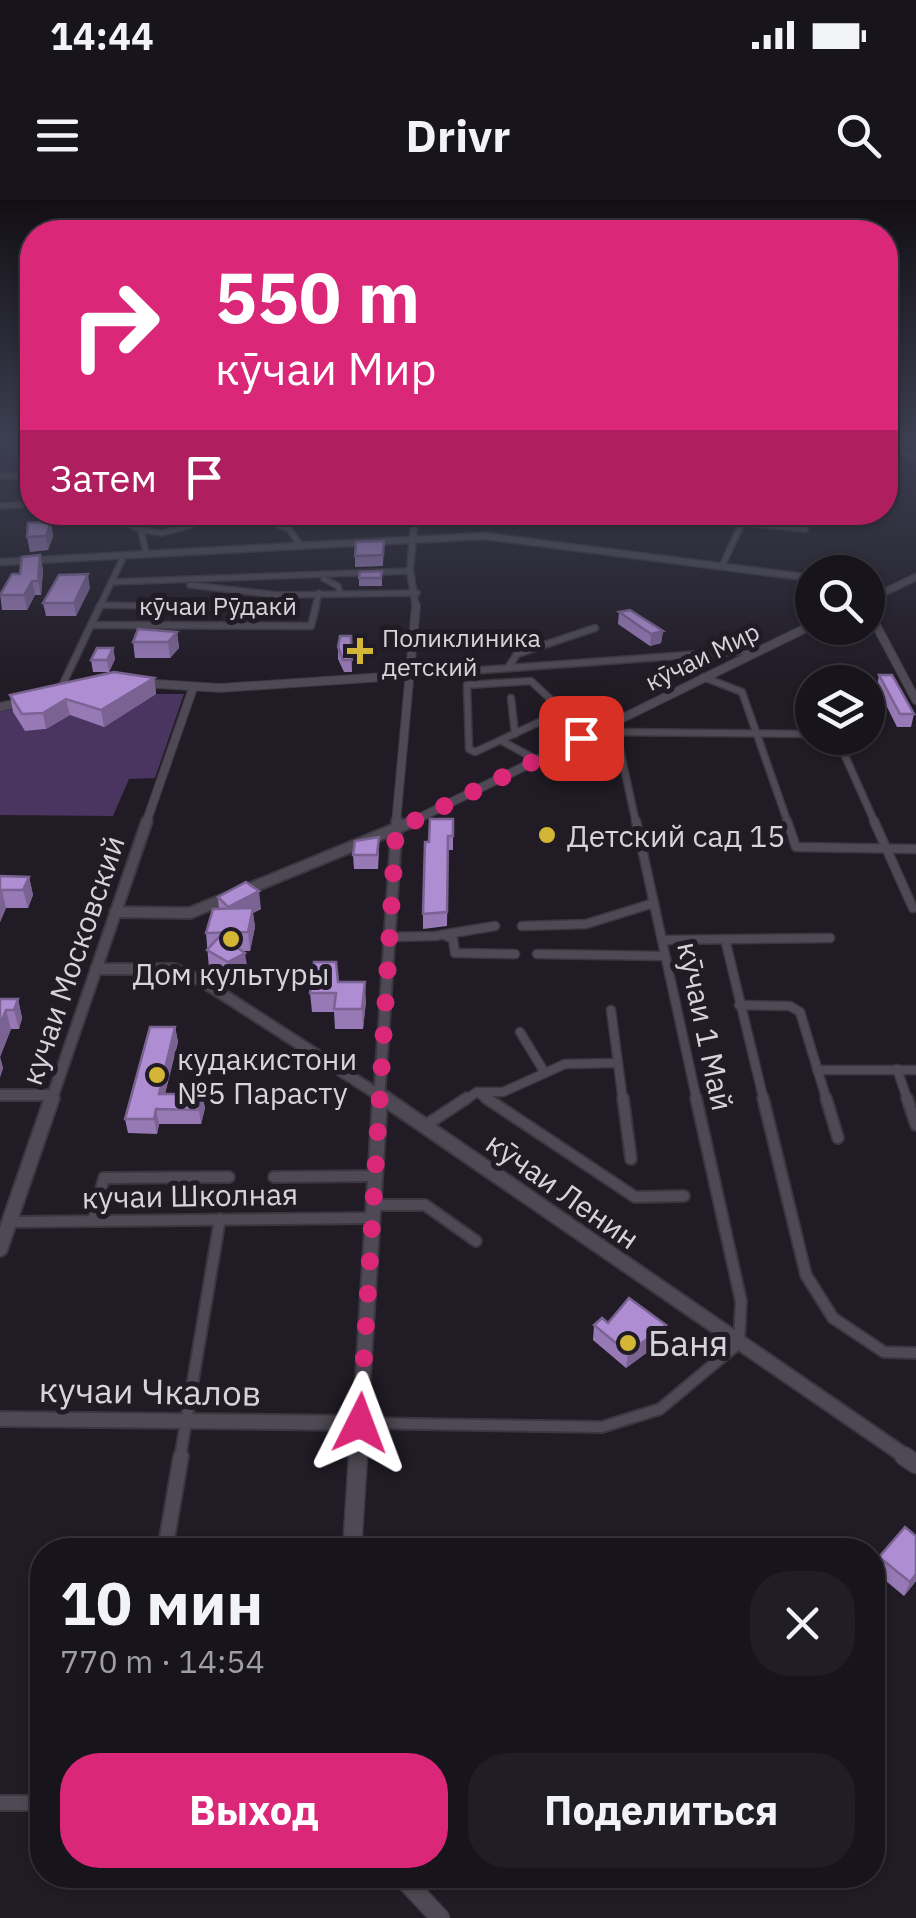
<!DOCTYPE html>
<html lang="ru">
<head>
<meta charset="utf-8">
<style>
	:root { --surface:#18141c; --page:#211d25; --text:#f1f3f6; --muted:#9f9ea3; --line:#36333b; --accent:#db2777 }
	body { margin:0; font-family:"IBM Plex Sans",sans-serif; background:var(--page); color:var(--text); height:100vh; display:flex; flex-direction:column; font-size:38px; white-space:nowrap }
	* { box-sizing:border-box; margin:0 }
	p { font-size:32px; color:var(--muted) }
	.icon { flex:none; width:55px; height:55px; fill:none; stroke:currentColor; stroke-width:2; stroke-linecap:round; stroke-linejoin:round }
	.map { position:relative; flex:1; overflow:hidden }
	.details { position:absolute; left:30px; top:1338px; width:855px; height:350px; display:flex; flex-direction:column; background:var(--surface); border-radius:40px; box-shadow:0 2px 8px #0004,0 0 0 2px var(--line) }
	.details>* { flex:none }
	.hud { position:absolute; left:20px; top:20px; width:878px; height:305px; border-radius:40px; box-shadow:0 2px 8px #0004,0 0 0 2px var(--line); background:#db2777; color:#fff; overflow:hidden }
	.controls { position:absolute; left:795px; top:355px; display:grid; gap:20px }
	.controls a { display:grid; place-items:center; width:90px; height:90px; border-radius:50%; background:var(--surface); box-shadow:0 2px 8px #0004,0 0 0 2px var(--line); font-size:50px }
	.pin { position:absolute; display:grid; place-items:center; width:85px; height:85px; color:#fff; margin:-42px; border-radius:20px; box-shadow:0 5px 15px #0006 }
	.me { position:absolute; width:110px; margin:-55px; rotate:3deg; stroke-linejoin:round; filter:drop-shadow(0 0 8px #0008) }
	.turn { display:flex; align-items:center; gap:35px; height:210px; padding:0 30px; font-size:45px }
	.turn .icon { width:130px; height:130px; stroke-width:2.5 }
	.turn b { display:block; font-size:70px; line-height:85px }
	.then { display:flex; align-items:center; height:95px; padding:0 30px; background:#0003; gap:20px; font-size:38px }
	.round { display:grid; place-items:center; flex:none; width:105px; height:105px; border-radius:40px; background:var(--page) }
	.overview { display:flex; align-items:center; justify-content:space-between; height:170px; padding:0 30px }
	h1 { font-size:60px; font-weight:700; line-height:75px }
	.button { display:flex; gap:20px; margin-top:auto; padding:20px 30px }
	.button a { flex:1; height:115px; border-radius:40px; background:var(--accent); color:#fff; font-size:40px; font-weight:700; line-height:115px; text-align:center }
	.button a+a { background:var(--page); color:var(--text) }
	.status { display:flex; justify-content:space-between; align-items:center; height:70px; padding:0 50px; background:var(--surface); direction:ltr }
	.status svg { height:28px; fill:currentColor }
	header { display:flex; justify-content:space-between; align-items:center; height:130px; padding:0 30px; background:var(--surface); font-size:45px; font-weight:700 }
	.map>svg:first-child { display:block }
</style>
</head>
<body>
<div class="status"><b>14:44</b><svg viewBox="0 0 49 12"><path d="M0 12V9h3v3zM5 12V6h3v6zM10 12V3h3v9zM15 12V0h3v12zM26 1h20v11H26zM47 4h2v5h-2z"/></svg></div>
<header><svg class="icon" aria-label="menu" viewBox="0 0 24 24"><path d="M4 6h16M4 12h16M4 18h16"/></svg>Drivr<svg class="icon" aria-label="search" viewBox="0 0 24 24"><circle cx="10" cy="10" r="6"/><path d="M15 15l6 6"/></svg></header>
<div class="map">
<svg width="916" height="1718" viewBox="0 0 916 1718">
	<rect width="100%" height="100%" fill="#201b25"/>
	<!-- green -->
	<path fill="#4a3460" d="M156,494H184L155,578L129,579L113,616L0,615V511L11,508L25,531L46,529L70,515L104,526Z"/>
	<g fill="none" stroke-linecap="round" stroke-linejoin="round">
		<defs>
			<g id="street-far4">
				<path d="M885,245L916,258"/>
				<path d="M0,276H32"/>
				<path d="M0,306L32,304"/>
				<path d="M103,312L141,330"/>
				<path d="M248,312L290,330L299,344"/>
				<path d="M146,353L141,330L162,333L205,321"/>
				<path d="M722,366L742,323L805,329"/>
				<path d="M324,379L338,386L340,393"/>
				<path d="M111,382L410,371"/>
				<path d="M190,385L278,395L417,393"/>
				<path d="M100,405L273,408L278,395"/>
				<path d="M99,408L122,360"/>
				<path d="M315,408L319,393"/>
			</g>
			<g id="street-far3">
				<path d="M155,406H274"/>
				<path d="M91,425L311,426L316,406"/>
				<path d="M508,468L517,454L595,428"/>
				<path d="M413,475L758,450"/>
				<path d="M703,477L742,492L788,623"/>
				<path d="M531,481L563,511L475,552L469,549L467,485Z"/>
				<path d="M60,490L100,406"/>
				<path d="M511,498L515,534"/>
				<path d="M561,512L597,530"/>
				<path d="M607,525L617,536L636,623"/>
				<path d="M613,532L812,534"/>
				<path d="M837,538L875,623"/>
				<path d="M502,541L537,560"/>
			</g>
			<g id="street-far2">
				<path d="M636,621L697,901"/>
				<path d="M787,621L796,647L916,649"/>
				<path d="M874,621L913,708"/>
				<path d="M522,726L586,724L654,703"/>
				<path d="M444,735L453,739L455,753L515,754"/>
				<path d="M390,737L435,736L495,726"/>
				<path d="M725,739L764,901"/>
				<path d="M662,740L830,738"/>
				<path d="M537,754L665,756"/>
				<path d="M739,805L790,806L800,812L827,901"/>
				<path d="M611,810L623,901"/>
				<path d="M520,832L545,873"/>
				<path d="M897,869L908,901"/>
				<path d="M817,870H916"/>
				<path d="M477,892L490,901"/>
				<path d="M464,901L477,892H503L565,864L617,863"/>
			</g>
			<g id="street-far1">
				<path d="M486,898L635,997L684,996"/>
				<path d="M623,898L631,959"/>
				<path d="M763,898L806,1075L833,1118L884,1152L916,1153"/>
				<path d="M826,898L838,938"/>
				<path d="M907,898L916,925"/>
				<path d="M426,925L467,898"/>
				<path d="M274,977L373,976"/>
				<path d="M372,1005H425L476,1041"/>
				<path d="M93,1021L104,978L229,977"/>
				<path d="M10,1022L372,1018"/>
				<path d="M360,1223L602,1227L660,1209L739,1143L741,1101L696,898"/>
				<path d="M180,1258L220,1019"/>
			</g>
			<g id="street">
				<path d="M165,1350L181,1256"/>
				<path d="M0,1603H42"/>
			</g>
			<g id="secondary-far4">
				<path d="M415,312L410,371L416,408"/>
				<path d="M0,362L484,336L812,378"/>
				<path d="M868,400L916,377"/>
			</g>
			<g id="secondary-far3">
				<path d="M868,410L916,500"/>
				<path d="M142,483L220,488L413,475"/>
				<path d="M0,507L26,501"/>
				<path d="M146,623L193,488"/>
				<path d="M396,623L416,406"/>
				<path d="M409,623L812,425"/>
			</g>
			<g id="secondary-far2">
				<path d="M115,712L190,713L414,621"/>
				<path d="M96,769H174L202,781L388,901"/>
				<path d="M0,895H53"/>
				<path d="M51,901L147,621"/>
				<path d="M379,901L397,621"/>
			</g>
			<g id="secondary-far1">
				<path d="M384,898L908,1258"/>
				<path d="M0,1049L52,898"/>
				<path d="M0,1219L360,1223"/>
				<path d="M358,1258L380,898"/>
			</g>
			<g id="secondary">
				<path d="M904,1256L916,1264"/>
				<path d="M352,1350L358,1256"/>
				<path d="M400,1675L440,1718"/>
			</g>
		</defs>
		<!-- street-far4 casing -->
		<use href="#street-far4" stroke="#3a373f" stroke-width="8"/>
		<!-- street-far3 casing -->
		<use href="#street-far3" stroke="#3a373f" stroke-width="9"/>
		<!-- street-far2 casing -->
		<use href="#street-far2" stroke="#3a373f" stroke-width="11"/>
		<!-- street-far1 casing -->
		<use href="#street-far1" stroke="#3a373f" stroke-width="14"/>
		<!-- street casing -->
		<use href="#street" stroke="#3a373f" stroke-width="18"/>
		<!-- secondary-far4 casing -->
		<use href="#secondary-far4" stroke="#3a373f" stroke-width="9"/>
		<!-- secondary-far3 casing -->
		<use href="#secondary-far3" stroke="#3a373f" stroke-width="10"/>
		<!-- secondary-far2 casing -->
		<use href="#secondary-far2" stroke="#3a373f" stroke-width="14"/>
		<!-- secondary-far1 casing -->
		<use href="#secondary-far1" stroke="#3a373f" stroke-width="18"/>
		<!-- secondary casing -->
		<use href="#secondary" stroke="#3a373f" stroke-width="21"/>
		<!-- street-far4 -->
		<use href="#street-far4" stroke="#4e4954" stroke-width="5"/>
		<!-- street-far3 -->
		<use href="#street-far3" stroke="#4e4954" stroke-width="6"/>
		<!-- street-far2 -->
		<use href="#street-far2" stroke="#4e4954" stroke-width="8"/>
		<!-- street-far1 -->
		<use href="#street-far1" stroke="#4e4954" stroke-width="10"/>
		<!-- street -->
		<use href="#street" stroke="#4e4954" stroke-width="14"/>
		<!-- secondary-far4 -->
		<use href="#secondary-far4" stroke="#4e4954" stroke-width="6"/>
		<!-- secondary-far3 -->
		<use href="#secondary-far3" stroke="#4e4954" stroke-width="8"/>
		<!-- secondary-far2 -->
		<use href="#secondary-far2" stroke="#4e4954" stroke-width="10"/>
		<!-- secondary-far1 -->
		<use href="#secondary-far1" stroke="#4e4954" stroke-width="14"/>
		<!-- secondary -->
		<use href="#secondary" stroke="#4e4954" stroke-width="18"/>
	</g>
	<!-- wall -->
	<g fill="#9679b5">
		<path d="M51,322L53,336L48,350L30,352L27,337Z"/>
		<path d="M384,341L383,366L355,367V356Z"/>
		<path d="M40,355L43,370L41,395H35L27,410H2L0,393Z"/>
		<path d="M382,371V386H359V378Z"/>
		<path d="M90,388L76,416H46L43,403Z"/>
		<path d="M619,412L663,431L661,443L650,446L618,424Z"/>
		<path d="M177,432L179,448L170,458H135L133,442Z"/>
		<path d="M351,436L352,472H344L338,459V447Z"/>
		<path d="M113,448L115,459L109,472H93L91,460Z"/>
		<path d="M879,475L914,514L911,527H897L877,487Z"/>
		<path d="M154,478L156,494L104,527L70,515L46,529L25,531L13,512L10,495Z"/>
		<path d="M868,492L878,514L876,526H868Z"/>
		<path d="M453,619V650H448L447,726L423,729V714Z"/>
		<path d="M379,651L378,669H354L353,655Z"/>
		<path d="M0,676L29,677L33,695L28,708H6L0,722Z"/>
		<path d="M218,697L261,709L253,713L255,727L250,751H242L248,772L231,781L209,769L206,733L219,709Z"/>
		<path d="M338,782L366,801L363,829H335L334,812H312L310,793Z"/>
		<path d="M0,799H18L22,818L19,829H11L0,857L3,868L0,877Z"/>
		<path d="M175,827L178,842L165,894H202L205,908L201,924H159L157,934L128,933L125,919Z"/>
		<path d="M608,1123L664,1140L626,1168L593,1140L594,1125Z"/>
		<path d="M879,1357L916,1381L904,1396L874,1371Z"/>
	</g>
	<!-- shaded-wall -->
	<g fill="#7a6393">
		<path d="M51,322L53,336L48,350L46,336Z"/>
		<path d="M40,355L43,370L41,395L38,381Z"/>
		<path d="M88,374L90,388L76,416L74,403Z"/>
		<path d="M32,381L35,395L27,410L24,395Z"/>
		<path d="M663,431L661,443L650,446L651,434Z"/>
		<path d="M177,432L179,448L170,458L168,442Z"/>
		<path d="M113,448L115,459L109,472L107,460Z"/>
		<path d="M154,478L156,494L104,527L101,510Z"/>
		<path d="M66,499L70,515L46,529L43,513Z"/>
		<path d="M29,677L33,695L28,708L23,690Z"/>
		<path d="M2,690L6,708L0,722V693Z"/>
		<path d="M259,691L261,709L253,713L255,727L250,751L248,732L231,725L228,707Z"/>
		<path d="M245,753L248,772L231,781L228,762Z"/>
		<path d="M365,782L366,801L363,829L362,809Z"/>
		<path d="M18,799L22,818L19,829L14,810Z"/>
		<path d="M6,810L11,829L0,857L3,868L0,877V825Z"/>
		<path d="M175,827L178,842L161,908L159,894Z"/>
		<path d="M202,894L205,908L201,924L199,910Z"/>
		<path d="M156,909L159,924L157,934L154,919Z"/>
		<path d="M666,1125L664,1140L626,1168L628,1153Z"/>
		<path d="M916,1374V1381L904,1396L910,1382Z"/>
	</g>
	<!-- building -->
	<g fill="#ae8dd2" stroke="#7a6393" stroke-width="2.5">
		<path d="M51,322L46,336L27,337L28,323Z"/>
		<path d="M384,341L383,355L355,356L356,342Z"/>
		<path d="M40,355L38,381H32L24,395H0L12,374H20L22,357Z"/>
		<path d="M382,371L381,378H359L360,372Z"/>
		<path d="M88,374L74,403H43L59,375Z"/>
		<path d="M630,410L663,431L651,434L619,412Z"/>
		<path d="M138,429L177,432L168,442H133Z"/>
		<path d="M340,436H351L352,460H343L338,447Z"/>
		<path d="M97,448H113L107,460H91Z"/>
		<path d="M114,472L154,478L101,510L66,499L43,513L22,514L10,495Z"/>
		<path d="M879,475H892L914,514H900Z"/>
		<path d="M868,492L878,514H868Z"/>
		<path d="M430,619H453V636H448L447,712L423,714L425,642H429Z"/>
		<path d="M379,637L377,655H353L355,641Z"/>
		<path d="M0,676L29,677L23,690H2L0,693Z"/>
		<path d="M246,682L259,691L228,707L218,697Z"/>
		<path d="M253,708L248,732L206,733L213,709Z"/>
		<path d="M220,736L245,753L228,762L207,750Z"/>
		<path d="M314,762H336L338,782H365L362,809H334L336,793H310Z"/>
		<path d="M0,799H18L14,810H6L0,825Z"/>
		<path d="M150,827H175L159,894H202L199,910L156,909L154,919H125Z"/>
		<path d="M629,1098L666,1125L628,1153L594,1125L602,1118L608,1123Z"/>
		<path d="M905,1327L916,1336V1374L910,1382L879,1357Z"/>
	</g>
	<!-- sky -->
	<linearGradient id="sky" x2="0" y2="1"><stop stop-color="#120f14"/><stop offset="0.5" stop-color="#3c3f51"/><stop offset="1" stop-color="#3c3f51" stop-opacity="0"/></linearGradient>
	<rect width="916" height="481" fill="url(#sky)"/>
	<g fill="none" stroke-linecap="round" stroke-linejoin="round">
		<!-- route -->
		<path stroke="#db2777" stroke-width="18" stroke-dasharray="0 32.4" d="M360,1223L396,630L581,538"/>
	</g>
	<!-- markers -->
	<g fill="#d3b635" stroke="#201b25" stroke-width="4">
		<path d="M355 436h10v10h10v10h-10v10h-10v-10h-10v-10h10z"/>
		<circle cx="547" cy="635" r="10"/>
		<circle cx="231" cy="739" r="10"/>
		<circle cx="157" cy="875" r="10"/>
		<circle cx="628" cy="1143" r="10"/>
	</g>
	<g text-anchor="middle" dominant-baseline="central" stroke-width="10" stroke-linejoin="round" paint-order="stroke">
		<!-- far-street labels -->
		<g font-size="25" fill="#d6d3da" stroke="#201b25">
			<text x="218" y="405">кӯчаи Рӯдакӣ</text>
			<text transform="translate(702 456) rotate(-26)">кӯчаи Мир</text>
		</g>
		<!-- far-poi labels -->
		<g font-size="25" fill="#d6d3da" stroke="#201b25" text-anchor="start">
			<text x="382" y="437">Поликлиника<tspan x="382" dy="29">детский</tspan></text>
		</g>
		<!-- poi labels -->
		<g font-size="30" fill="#d6d3da" stroke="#201b25" text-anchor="start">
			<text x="567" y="635">Детский сад 15</text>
			<text x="231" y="773" text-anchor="middle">Дом культуры</text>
			<text x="177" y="858">кудакистони<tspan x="177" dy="34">№5 Парасту</tspan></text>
		</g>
		<!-- street labels -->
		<g font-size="30" fill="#d6d3da" stroke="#201b25">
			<text transform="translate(72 760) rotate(-71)">кучаи Московский</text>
			<text transform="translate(706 826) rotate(78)">кӯчаи 1 Май</text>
			<text transform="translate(563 990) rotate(35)">кӯчаи Ленин</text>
			<text transform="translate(190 995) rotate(-1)">кучаи Школная</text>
		</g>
		<!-- near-poi labels -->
		<g font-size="35" fill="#d6d3da" stroke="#201b25" text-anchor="start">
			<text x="648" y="1143">Баня</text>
		</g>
		<!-- near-street labels -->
		<g font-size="35" fill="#d6d3da" stroke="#201b25">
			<text transform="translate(150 1191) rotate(1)">кучаи Чкалов</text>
		</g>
	</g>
</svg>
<div class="controls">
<a><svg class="icon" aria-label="search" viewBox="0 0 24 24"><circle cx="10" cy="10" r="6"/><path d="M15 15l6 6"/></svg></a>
<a><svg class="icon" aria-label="layers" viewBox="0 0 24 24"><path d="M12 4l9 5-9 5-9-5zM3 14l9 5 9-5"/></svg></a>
</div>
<div class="pin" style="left:581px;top:538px;background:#d93025"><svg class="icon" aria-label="arrive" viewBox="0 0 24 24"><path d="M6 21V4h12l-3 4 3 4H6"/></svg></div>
<svg class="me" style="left:360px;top:1223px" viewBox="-20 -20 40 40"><path d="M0-17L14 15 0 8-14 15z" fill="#db2777" stroke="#fff" stroke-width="4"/></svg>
<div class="hud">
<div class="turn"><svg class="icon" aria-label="right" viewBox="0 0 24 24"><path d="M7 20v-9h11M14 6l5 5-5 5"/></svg><div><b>550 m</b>кӯчаи Мир</div></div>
<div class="then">Затем<svg class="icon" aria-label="arrive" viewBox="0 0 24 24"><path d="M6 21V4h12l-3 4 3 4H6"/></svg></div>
</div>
<section class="details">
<div class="overview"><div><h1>10 мин</h1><p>770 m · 14:54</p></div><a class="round"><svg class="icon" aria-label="close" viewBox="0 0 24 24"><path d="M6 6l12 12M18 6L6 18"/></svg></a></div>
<div class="button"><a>Выход</a><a>Поделиться</a></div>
</section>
</div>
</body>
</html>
